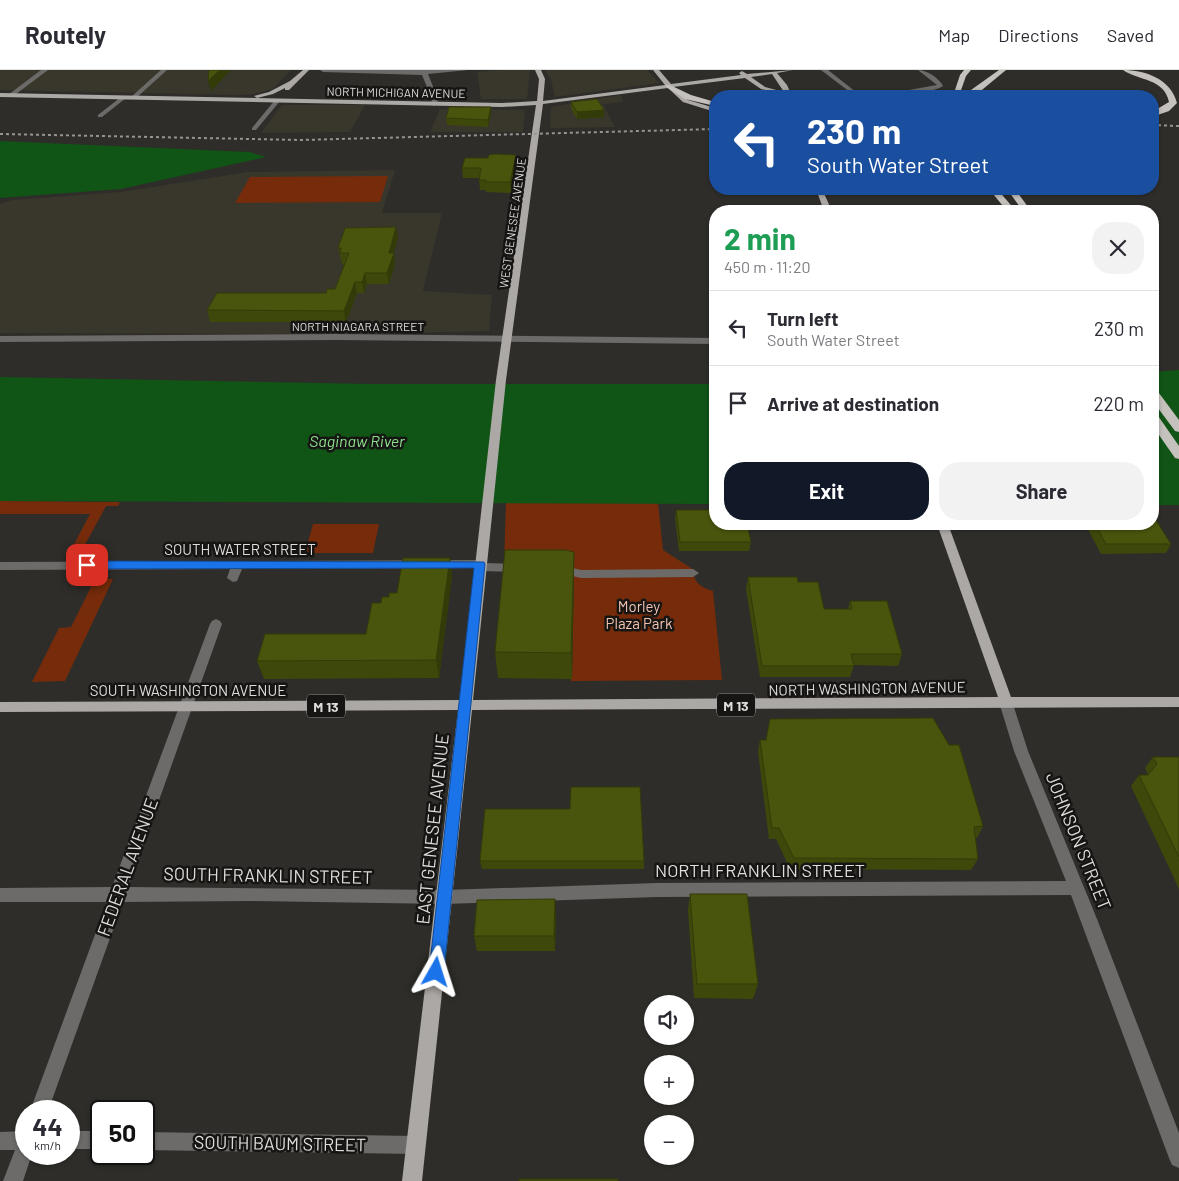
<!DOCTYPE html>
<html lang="en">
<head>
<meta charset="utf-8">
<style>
	:root { --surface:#fff; --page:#f2f2f3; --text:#2b2b33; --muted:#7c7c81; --line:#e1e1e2; --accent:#111827 }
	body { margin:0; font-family:Barlow,sans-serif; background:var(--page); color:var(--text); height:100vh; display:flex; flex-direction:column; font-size:19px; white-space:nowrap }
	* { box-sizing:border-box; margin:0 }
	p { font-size:16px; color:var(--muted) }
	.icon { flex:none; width:28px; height:28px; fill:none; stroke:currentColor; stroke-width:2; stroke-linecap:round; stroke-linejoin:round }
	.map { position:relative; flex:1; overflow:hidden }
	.sheet { position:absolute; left:709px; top:135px; width:450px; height:325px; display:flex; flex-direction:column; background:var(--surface); border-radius:20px; box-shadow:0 1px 4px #0004 }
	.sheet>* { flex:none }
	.banner { position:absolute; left:709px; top:20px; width:450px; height:105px; border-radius:20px; box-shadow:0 1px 4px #0004; background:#1a4fa0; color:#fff; overflow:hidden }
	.tools { position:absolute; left:644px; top:925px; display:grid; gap:10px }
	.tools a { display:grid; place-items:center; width:50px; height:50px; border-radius:50%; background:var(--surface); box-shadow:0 1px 4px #0004; font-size:25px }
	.speed { position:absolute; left:15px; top:1030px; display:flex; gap:10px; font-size:25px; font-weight:700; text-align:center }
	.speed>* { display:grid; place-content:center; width:65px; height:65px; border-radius:50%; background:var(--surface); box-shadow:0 1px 4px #0004; line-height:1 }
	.speed small { font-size:12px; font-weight:400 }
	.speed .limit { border:2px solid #111; border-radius:8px; background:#fff; color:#111 }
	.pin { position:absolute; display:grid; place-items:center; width:42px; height:42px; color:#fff; margin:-21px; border-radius:10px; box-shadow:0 2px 8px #0006 }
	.me { position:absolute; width:55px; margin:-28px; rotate:6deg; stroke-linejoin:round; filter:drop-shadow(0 0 4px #0008) }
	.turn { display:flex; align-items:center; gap:18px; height:105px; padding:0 15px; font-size:22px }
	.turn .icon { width:65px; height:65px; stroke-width:2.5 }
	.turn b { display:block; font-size:35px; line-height:42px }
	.round { display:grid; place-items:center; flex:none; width:52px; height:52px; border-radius:20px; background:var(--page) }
	.summary { display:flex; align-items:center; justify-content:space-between; height:85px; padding:0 15px }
	h1 { font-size:30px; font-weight:700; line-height:38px; color:#1e9e55 }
	.primary-button { display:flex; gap:10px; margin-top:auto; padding:10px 15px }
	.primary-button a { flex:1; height:58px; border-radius:20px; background:var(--accent); color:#fff; font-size:20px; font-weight:700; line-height:58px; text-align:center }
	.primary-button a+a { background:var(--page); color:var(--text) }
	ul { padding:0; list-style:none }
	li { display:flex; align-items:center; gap:15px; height:75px; padding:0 15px; border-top:1px solid var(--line) }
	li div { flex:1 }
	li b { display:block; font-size:19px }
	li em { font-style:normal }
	header { display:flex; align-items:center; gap:30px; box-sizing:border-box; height:70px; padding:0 25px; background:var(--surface); border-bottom:1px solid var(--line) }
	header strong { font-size:24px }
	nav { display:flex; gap:28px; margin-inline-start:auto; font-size:18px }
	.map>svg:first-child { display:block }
</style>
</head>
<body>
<header>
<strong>Routely</strong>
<nav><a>Map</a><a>Directions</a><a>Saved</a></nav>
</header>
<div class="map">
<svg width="1179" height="1111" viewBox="0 0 1179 1111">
	<rect width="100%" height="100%" fill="#2e2d29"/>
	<!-- built -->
	<g fill="#39362c">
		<path d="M0,0H291L273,19L254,24L238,25L0,20Z"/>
		<path d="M502,0H530L527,29H481L477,2Z"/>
		<path d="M545,0H647L659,13L555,27L551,10Z"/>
		<path d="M621,25L623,32L603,34L615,57L550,58L551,37Z"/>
		<path d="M282,35H365L350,62L261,63Z"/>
		<path d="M440,39L525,40L523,62H430Z"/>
		<path d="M395,100L382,143H442L423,221L492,225L489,261L356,264L0,263V134L12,130L121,122L248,102Z"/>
	</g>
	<!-- green -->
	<g fill="#762c0a">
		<path d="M388,106L380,132L235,133L250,107Z"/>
		<path d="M0,431L120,432L118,436H106L81,482H70L90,444H0Z"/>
		<path d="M506,433H658L663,480L694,500C692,512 702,518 713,521L722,610L571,611L574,507L507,506L504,495Z"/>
		<path d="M313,454H379L373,483H305Z"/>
		<path d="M95,509H113L65,611L32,612L59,558L71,557Z"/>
	</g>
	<!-- water -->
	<g fill="#105416">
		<path d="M0,71L250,82L266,87L121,119L0,128Z"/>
		<path d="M1179,300V435H1153V302Z"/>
		<path d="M0,307L372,314H715V434L0,431Z"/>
	</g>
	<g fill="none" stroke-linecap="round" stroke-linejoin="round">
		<!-- minor -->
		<g fill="#6d6b69" fill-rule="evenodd">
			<path d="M41,0H48L12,27H8V25Z"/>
			<path d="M161,0H167L135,29H131V27Z"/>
			<path d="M320,0H468L428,4L438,29L437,34L434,36L431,34L432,29L422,5L323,2Z"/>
			<path d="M821,0H828L861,26H855Z"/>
			<path d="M918,0C927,0 939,8 943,16C931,24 890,27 875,26L937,15Z"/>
			<path d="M121,27L126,28L102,47H98V45Z"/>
			<path d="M275,30L280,31L256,60H252V58Z"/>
			<path d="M337,264L715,268V274L337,270L0,272V266Z"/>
			<path d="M480,490L485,493L519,494L525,498L519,502L480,501L475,498L242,499L237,511L233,512L227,508L230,499L0,500V492Z"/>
			<path d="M559,495L581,500L693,499L699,503L693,507L581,508L555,502L553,499Z"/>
			<path d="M216,549L220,551L222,554L128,817L445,820L657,813L1066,811L1014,681L999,632L1001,628L1006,627L1011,628L1028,681L1097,849L1179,1063V1098L1172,1095L1169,1088L1071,825L657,827L445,834L253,831L123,832L48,1041H30L107,832H0V818L112,817L210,554L212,551Z"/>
			<path d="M26,1061V1084H32L23,1111H3L15,1080H0V1062Z"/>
			<rect x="69" y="1061" width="32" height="18"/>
			<path d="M144,1062L416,1066L423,1068L425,1075L423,1082L416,1084L144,1080Z"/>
		</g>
		<!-- major -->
		<g fill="#aca8a5" fill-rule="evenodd">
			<path d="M303,0H309L289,20H285V18L273,24L257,28L254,26L269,22L290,11Z"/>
			<path d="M535,0H541L545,9L543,31L665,15L653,0H659L671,14L741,5L739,3L742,1L747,4L793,0L777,3L787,15L792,26L761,19L745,8L673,17L688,30L715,38V42L683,32L668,18L543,34L506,310L473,630L998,627L937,454H948L1011,627H1179V637L472,640L422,1111H402L458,640L0,642V632L460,630L496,310L536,35L502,37L0,27V23L502,33L537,31L539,9ZM772,4L784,22L765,17L751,7Z"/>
			<path d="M816,119H822L832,141H824Z"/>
		</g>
		<!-- highway -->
		<g fill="#c5c1bd" fill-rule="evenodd">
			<path d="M964,0H971L966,6L959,26H953L960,5Z"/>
			<path d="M999,0H1006L977,24H971V20Z"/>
			<path d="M1123,0C1145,0 1171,9 1177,33L1169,41L1152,47V42L1169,32C1164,8 1139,11 1123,0Z"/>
			<path d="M666,15H670L691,25L715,32V36L685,29L666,17Z"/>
			<path d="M786,23L799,26H786Z"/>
			<path d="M989,119H997L1016,141H1007Z"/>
			<path d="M1007,119H1015L1031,141H1023Z"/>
			<path d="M1152,318L1156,319L1179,350V362L1175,361L1152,330Z"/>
			<path d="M1152,343H1156L1179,376V389L1175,388L1152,355Z"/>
		</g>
		<!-- rail -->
		<g stroke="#969593" stroke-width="2" stroke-dasharray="3 3" stroke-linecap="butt">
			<path d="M1152,55L1179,56"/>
			<path d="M0,64L301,70L715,59"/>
		</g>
	</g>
	<!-- wall -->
	<g fill="#3f480b">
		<path d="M571,32L604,47L577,49L571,39Z"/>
		<path d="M491,44L488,57L447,55L446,48Z"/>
		<path d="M516,95L511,123L486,122V120H480L479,108H463L462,98Z"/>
		<path d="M398,168L393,183L395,194L389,214H367L364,223H357L346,252H210L207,240L326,223L335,219L344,194H342L338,178Z"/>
		<path d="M676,440L751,472L749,481H679L675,449Z"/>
		<path d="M1085,454H1152L1171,474L1166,483L1101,484Z"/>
		<path d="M574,482V508L572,609L498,608L495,582Z"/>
		<path d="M450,488L452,506L439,608L264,609L257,591L366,564L381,533L389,527L397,523Z"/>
		<path d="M748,507L798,512L824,539H848L850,531L902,584L898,596L854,595L850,607H760L746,519Z"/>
		<path d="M770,649L983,756L977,768H975L978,789L971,800L790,799L776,769H769L758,682L760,670H766Z"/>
		<path d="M1153,687H1179V819L1131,716L1139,705H1148L1145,698Z"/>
		<path d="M480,791H644V799H482Z"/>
		<path d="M690,824L758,914L753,929L694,928L688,840Z"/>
		<path d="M556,845L555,881H477L474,866Z"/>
	</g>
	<!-- shaded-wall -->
	<g fill="#333b09">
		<path d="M220,0H230V1L211,21L208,11Z"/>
		<path d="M491,37V44L488,57V50Z"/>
		<path d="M604,40V47L577,49V42Z"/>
		<path d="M516,85V95L511,123L510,112Z"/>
		<path d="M396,157L398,168L393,185L394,183L395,194L389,214L387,203L389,183Z"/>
		<path d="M365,203L367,214L364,223L362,212Z"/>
		<path d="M355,212L357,223L346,252L344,241Z"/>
		<path d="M574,482V508L572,609L571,583Z"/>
		<path d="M450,488L452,506L439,608L436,590Z"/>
		<path d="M555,829L556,845L555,881L554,866Z"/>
	</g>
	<!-- building -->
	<g fill="#49540d" stroke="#333b09">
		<path d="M209,0H220L208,11Z"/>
		<path d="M597,29L604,40L577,42L571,32Z"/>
		<path d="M449,37H491L488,50L446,48Z"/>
		<path d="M495,84L516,85L510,112H485L486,110H479L481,98H462L465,88H488L489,85Z"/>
		<path d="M396,157L389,183H394L387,203H365L362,212H355L344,241L207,240L217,223H326L327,219H335L349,183H340L341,178H338L345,158Z"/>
		<path d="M676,440H715V454H747L751,472H680Z"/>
		<path d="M1152,444L1171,474H1106L1095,454H1152Z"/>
		<path d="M505,480H565L574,482L571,583L495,582Z"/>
		<path d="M403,488H450L436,590L257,591L265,564H366L372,533H381L382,527H389V523H397Z"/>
		<path d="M748,507H797L798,512H818L824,539H852L850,531H887L902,584H851L854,596H762Z"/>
		<path d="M933,648L949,675H959L983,756L974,757L978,789L794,788L779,758H772L760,670H766L770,649Z"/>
		<path d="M1153,687H1179V787L1139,705H1148L1157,694Z"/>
		<path d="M571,717H640L644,791H480L485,739H570Z"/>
		<path d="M690,824H747L758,914H697Z"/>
		<path d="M555,829L554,866H474L477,830Z"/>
		<rect x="519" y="1109" width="99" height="2"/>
	</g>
	<!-- route -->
	<path fill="#1a73e8" stroke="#114b97" d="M87,491L484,492L485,494L444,902L442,907L436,909L431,907L429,902L474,498L87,499L82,495Z"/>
	<g text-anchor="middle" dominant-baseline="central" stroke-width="5" stroke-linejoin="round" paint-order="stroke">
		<!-- far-street labels -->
		<g font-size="12" fill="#dedddb" stroke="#161514">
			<text transform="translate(396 22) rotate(1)">NORTH MICHIGAN AVENUE</text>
			<text transform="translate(512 153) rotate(-82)">WEST GENESEE AVENUE</text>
			<text x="358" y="256">NORTH NIAGARA STREET</text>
		</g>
		<!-- shield labels -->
		<g fill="#161514" stroke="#a2a19f" stroke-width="1">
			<rect x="717" y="623.5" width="38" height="23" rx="4"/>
			<rect x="307" y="624.5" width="38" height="23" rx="4"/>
		</g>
		<g font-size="14" font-weight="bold" fill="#dedddb">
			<text x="736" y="635">M 13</text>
			<text x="326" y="636">M 13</text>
		</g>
		<!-- street labels -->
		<g font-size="15" fill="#dedddb" stroke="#161514">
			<text x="240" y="479">SOUTH WATER STREET</text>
			<text transform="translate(867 618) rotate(-1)">NORTH WASHINGTON AVENUE</text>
			<text x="188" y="620">SOUTH WASHINGTON AVENUE</text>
		</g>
		<!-- park labels -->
		<g font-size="15" fill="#f2c4b2" stroke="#161514">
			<text x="639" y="536">Morley<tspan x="639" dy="17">Plaza Park</tspan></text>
		</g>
		<!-- water labels -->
		<g font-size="16" font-style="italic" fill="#8be18b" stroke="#161514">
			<text x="357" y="370">Saginaw River</text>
		</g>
		<!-- near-street labels -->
		<g font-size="18" fill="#dedddb" stroke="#161514">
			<text transform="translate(432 759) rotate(-84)">EAST GENESEE AVENUE</text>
			<text transform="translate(1079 771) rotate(68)">JOHNSON STREET</text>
			<text transform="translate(127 797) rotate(-70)">FEDERAL AVENUE</text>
			<text x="760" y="800">NORTH FRANKLIN STREET</text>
			<text transform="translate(268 805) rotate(1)">SOUTH FRANKLIN STREET</text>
			<text transform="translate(280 1073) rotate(1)">SOUTH BAUM STREET</text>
		</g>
	</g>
</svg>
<div class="tools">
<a><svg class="icon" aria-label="sound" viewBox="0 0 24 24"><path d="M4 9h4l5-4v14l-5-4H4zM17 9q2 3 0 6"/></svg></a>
<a>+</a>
<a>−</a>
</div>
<div class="speed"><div>44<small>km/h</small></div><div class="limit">50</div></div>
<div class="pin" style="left:87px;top:495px;background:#d93025"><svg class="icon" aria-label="arrive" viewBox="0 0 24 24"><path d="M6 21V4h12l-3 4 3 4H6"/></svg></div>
<svg class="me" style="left:436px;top:902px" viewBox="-20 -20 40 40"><path d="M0-17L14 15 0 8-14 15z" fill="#1a73e8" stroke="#fff" stroke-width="4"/></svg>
<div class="banner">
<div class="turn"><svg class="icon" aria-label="left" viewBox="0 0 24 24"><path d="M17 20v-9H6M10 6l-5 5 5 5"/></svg><div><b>230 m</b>South Water Street</div></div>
</div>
<section class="sheet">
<div class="summary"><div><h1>2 min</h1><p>450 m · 11:20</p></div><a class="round"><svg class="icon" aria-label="close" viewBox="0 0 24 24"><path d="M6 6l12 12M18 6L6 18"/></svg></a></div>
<ul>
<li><svg class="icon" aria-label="left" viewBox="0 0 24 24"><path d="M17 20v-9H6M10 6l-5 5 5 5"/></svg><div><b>Turn left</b><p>South Water Street</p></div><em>230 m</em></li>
<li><svg class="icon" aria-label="arrive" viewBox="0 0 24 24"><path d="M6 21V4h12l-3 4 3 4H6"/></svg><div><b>Arrive at destination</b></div><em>220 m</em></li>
</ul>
<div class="primary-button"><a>Exit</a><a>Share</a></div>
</section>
</div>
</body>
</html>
